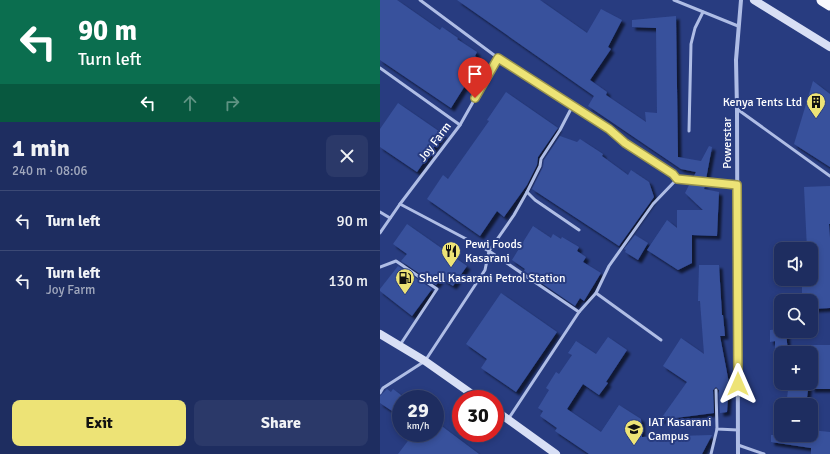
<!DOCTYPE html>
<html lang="en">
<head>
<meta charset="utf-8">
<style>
	:root { --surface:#1e2d60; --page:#2b3969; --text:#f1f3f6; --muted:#a1a8bd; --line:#3c4975; --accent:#ede376 }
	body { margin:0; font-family:Signika,sans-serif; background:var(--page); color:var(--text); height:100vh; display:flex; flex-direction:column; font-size:15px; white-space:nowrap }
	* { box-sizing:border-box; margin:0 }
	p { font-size:13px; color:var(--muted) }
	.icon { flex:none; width:22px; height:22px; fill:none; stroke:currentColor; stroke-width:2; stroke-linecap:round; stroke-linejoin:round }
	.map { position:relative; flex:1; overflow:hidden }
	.side { display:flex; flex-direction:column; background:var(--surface); width:380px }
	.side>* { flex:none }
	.hud { background:#0b6e4f; color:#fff; overflow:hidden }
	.tools { position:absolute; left:394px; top:242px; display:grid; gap:8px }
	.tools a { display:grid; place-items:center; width:44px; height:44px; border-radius:8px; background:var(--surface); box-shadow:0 2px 6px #0003,0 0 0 1px var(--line); font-size:20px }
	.speed { position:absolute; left:12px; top:390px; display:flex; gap:8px; font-size:20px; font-weight:700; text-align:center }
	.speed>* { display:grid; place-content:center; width:52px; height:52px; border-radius:50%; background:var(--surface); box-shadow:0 2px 6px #0003,0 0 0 1px var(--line); line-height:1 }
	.speed small { font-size:10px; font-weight:400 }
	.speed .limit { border:6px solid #d22; background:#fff; color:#111 }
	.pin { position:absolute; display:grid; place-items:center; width:34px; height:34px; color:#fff; margin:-41px -17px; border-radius:50% 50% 50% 0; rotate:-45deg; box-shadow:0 0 4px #0007 }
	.pin .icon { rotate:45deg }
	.me { position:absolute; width:44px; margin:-22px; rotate:0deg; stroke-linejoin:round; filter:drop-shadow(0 0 3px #0008) }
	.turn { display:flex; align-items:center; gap:14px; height:84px; padding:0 12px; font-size:18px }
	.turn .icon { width:52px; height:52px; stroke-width:2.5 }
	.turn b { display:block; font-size:28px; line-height:34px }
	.lanes { display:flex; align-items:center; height:38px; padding:0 12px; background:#0003; justify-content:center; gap:20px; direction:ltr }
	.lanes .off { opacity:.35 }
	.round { display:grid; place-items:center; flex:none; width:42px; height:42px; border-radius:8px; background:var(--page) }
	.overview { display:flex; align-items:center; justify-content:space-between; height:68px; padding:0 12px }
	h1 { font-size:24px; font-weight:800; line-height:30px }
	.primary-button { display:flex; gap:8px; margin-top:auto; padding:8px 12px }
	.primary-button a { flex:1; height:46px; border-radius:8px; background:var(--accent); color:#111; font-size:16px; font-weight:800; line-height:46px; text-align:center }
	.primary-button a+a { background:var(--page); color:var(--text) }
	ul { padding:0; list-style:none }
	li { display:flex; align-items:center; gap:12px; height:60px; padding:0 12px; border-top:1px solid var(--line) }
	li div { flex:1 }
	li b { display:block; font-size:15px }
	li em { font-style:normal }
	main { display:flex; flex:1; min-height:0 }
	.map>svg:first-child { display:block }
</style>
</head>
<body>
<main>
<section class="side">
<div class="hud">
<div class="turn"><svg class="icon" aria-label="left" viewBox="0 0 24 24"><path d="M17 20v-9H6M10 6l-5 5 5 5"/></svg><div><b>90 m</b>Turn left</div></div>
<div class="lanes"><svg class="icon" aria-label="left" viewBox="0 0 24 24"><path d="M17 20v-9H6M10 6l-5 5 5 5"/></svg><svg class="icon off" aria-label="ahead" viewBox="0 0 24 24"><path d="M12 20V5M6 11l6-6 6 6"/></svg><svg class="icon off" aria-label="right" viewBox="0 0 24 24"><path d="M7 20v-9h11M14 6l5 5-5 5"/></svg></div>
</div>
<div class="overview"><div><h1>1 min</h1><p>240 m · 08:06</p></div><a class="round"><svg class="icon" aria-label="close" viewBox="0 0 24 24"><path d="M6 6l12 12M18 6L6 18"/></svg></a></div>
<ul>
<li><svg class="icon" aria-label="left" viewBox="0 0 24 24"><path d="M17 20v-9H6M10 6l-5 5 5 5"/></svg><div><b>Turn left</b></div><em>90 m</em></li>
<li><svg class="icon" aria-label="left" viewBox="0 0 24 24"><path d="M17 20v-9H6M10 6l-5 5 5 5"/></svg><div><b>Turn left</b><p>Joy Farm</p></div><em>130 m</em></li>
</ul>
<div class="primary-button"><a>Exit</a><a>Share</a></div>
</section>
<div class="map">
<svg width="450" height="454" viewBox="0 0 450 454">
	<defs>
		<filter id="shadow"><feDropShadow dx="3.5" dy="3.5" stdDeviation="1" flood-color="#0009"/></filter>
	</defs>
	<rect width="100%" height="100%" fill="#283c80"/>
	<!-- building -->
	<g fill="#38519c" filter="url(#shadow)">
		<path d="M0,0H17L60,30L62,27L78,38L77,39L97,52L95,56L105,63L97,76L93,73L71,108L0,60Z"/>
		<path d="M77,0H160L207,33L221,9L242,20L228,47L231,49L210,80L227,92L226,95L266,122L265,112L277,113L276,28L252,27V20L296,16L298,157L321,161L329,146L332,147L326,179L313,178L316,172L301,169L208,106L214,96Z"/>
		<path d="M433,81L450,94V167L414,144Z"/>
		<path d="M126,92L178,128L158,157L157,165L147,185L124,217L117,211L100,236L47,199L63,175L68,179L109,121L107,120Z"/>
		<path d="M18,103L63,134L37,172L0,147V129Z"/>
		<path d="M180,136L197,142L200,139L223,154L222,156L248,175L251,170L269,182L274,197L239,246L152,189L163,167L164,160Z"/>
		<path d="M310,183L325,185L324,189L339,192L337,236L312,235V263L298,270L267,250L287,220L297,228V210H323L305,193Z"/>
		<path d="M450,186V224H449L450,238V308L431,309V301H422V279H431V249H427L424,187Z"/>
		<path d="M27,224L87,266L73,286L61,278L56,285L21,261L27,254L13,244Z"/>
		<path d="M153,226L171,238L173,234L181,239L182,237L199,247L197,251L206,257L203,262L221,273L204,301L200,298L195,306L144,271L145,269L132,260Z"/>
		<path d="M255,235L268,243L258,260L245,252L246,250L244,249Z"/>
		<path d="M319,265H339L342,315H343L345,336H340L349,383L347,412L340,413L339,390L336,387L333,390L334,413L280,420L307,382L283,366L301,338L324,354L320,301H318Z"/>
		<path d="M18,266L52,289L32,316L0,291V289Z"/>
		<path d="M121,293L177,332L136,392L101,368L107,359L86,344Z"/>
		<path d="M401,329V331H406L408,353H395V341L390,342V330Z"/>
		<path d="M228,337L247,350L226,382L228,383L219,395L203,384L187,409L221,432L239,405L261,419L262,437L332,435L322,454H209L175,431L177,428L160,416L163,411L158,408L169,390L166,388L176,372L179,374L192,355L188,353L196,341L216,354Z"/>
		<rect x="431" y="345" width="19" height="44"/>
		<path d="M409,383H429L426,405H406Z"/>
		<path d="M7,389L11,392L13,389L21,395V417L0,403V396Z"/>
		<path d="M55,421L99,454H18L34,433H55Z"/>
		<path d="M431,430L450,432V454H431V448L391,442V435H431Z"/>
	</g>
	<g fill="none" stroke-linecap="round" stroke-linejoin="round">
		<!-- service -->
		<g stroke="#afbde5" stroke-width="3">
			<path d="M40,0L118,58L229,129L245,143L293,174L297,179L273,204L229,266L216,293L199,312L129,418"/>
			<path d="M294,0L358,26"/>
			<path d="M0,68L80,125"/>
			<path d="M357,109L450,176"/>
			<path d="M309,131L311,44L315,28L323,12"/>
			<path d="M297,179L357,185"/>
			<path d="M147,192L160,166L161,159L180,130L193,105"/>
			<path d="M20,204L109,251L199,312"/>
			<path d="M0,212L10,218"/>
			<path d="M0,233L20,204L80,125L118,58"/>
			<path d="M0,267L16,261L57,289L20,345"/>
			<path d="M216,293L281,340"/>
			<path d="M336,390L337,429L358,430"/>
			<path d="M0,393L3,388L45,361L105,270L109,251L134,215L147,192L155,200L199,230"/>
			<path d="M358,445L384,454"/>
			<path d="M331,454L337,429"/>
		</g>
		<!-- minor -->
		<path stroke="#afbde5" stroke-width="4" d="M358,454L357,109L356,60L361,0"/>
		<!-- secondary -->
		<g stroke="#d8dff5" stroke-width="8">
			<path d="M374,0L450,47"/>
			<path d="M0,334L45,361L99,399"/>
			<path d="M115,410L176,454"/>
		</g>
		<!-- trunk -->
		<path stroke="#f8f8fe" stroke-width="11" d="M442,0L450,5"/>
	</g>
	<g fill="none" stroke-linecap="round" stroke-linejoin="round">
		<defs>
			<path id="route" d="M95,98L118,58L229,129L245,143L293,174L297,179L357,185L358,384"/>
		</defs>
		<!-- route casing -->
		<use href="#route" stroke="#9a944d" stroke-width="10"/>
		<!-- route -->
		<use href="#route" stroke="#ede376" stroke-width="7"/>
	</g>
	<!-- icons -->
	<defs>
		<symbol id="building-pin" viewBox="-11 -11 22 30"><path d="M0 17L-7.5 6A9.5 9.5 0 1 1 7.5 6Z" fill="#ede376" stroke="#283c80"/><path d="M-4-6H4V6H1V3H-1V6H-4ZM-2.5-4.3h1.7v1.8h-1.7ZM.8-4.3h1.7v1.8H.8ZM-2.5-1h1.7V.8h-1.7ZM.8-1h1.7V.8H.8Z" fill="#111"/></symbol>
		<symbol id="restaurant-pin" viewBox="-11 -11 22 30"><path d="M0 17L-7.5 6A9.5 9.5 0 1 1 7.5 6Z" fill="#ede376" stroke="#283c80"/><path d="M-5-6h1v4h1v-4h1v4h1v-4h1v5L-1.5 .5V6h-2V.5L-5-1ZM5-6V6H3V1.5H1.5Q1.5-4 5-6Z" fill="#111"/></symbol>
		<symbol id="fuel-pin" viewBox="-11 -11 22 30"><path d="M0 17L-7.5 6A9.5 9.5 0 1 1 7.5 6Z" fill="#ede376" stroke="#283c80"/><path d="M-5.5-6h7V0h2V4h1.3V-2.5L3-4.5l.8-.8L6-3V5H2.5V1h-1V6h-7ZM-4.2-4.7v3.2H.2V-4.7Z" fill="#111"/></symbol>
		<symbol id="university-pin" viewBox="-11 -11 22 30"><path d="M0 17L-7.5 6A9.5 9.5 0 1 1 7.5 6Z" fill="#ede376" stroke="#283c80"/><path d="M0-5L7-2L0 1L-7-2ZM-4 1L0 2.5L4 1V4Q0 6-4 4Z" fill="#111"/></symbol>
	</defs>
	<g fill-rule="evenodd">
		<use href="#building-pin" x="425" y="91" width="22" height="30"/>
		<use href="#restaurant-pin" x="60" y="240" width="22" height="30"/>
		<use href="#fuel-pin" x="14" y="267" width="22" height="30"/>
		<use href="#university-pin" x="243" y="418" width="22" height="30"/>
	</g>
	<g text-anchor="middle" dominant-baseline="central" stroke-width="4" stroke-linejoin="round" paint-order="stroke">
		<!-- poi labels -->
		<g font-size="12" fill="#fff" stroke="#283c80" text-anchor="start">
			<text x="422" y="102" text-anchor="end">Kenya Tents Ltd</text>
			<text x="85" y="244">Pewi Foods<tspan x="85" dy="14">Kasarani</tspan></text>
			<text x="39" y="278">Shell Kasarani Petrol Station</text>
			<text x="268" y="422">IAT Kasarani<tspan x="268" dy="14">Campus</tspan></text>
		</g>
		<!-- street labels -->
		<g font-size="12" fill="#fff" stroke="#283c80">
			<text transform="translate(55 142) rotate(-53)">Joy Farm</text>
			<text transform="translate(347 143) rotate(-90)">Powerstar</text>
		</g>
	</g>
</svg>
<div class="tools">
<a><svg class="icon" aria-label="sound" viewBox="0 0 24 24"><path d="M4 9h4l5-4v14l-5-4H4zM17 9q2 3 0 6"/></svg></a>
<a><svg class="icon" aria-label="search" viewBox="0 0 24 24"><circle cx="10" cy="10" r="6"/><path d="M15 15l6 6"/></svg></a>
<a>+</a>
<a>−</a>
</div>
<div class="speed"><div>29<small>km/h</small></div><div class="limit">30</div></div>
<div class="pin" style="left:95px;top:98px;background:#d93025"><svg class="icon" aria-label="arrive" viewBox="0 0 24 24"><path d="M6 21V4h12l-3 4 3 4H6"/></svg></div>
<svg class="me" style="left:358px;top:384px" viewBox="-20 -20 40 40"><path d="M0-17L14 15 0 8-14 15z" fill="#ede376" stroke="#fff" stroke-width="4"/></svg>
</div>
</main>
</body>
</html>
